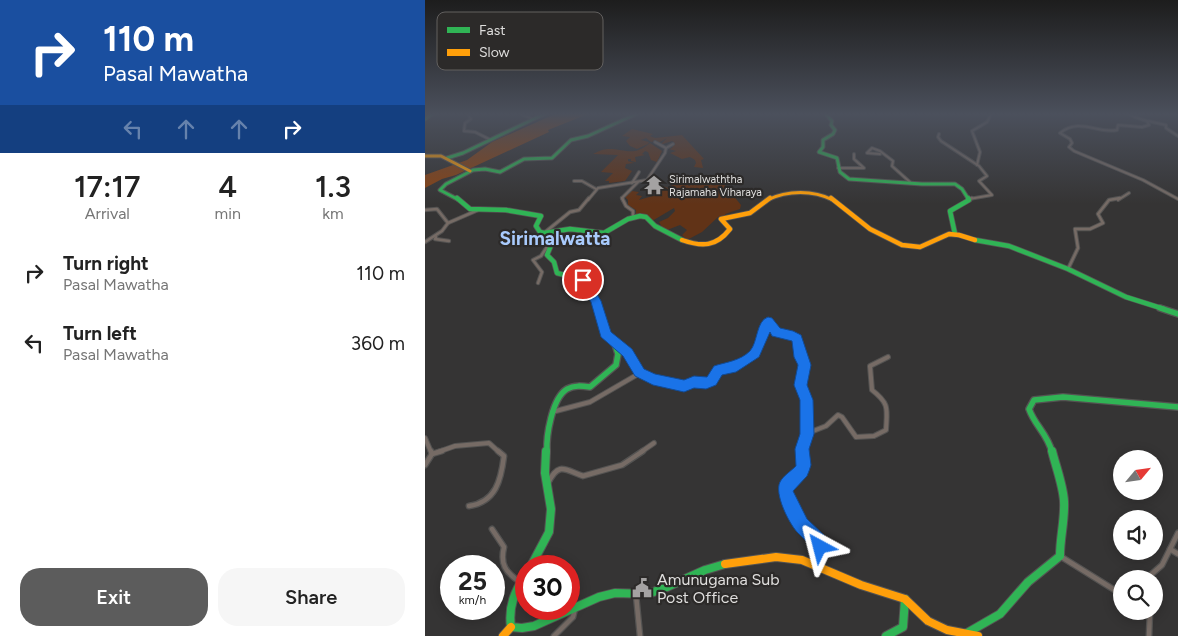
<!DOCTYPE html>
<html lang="en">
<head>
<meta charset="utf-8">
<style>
	:root { --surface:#fff; --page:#f6f6f6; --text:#222; --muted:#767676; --accent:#5c5c5c }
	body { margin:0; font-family:Figtree,sans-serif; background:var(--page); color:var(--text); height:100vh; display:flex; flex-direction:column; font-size:19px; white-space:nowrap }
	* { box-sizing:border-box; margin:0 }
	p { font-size:16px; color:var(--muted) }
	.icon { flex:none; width:28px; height:28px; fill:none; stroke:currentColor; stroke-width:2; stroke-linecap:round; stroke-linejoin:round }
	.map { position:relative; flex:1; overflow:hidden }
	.drawer { display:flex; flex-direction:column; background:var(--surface); width:425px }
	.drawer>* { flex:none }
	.guide { background:#1a4fa0; color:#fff; overflow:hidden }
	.needle { width:32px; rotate:61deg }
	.tools { position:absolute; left:688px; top:450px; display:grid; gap:10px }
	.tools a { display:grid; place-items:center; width:50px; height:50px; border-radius:50%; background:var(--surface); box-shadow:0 2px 12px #0003; font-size:25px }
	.speed { position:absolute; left:15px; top:555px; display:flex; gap:10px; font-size:25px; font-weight:700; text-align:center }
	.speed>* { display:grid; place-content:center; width:65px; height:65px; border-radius:50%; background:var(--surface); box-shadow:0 2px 12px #0003; line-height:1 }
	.speed small { font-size:12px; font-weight:400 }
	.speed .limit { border:8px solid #d22; background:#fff; color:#111 }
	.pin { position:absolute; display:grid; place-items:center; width:42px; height:42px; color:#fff; margin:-21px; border:2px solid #fff; border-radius:50%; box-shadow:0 1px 5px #0007 }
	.me { position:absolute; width:55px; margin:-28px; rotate:322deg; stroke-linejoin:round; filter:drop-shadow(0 0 4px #0008) }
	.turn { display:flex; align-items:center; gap:18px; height:105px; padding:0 20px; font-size:22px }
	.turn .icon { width:65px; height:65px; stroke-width:2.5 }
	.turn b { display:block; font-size:35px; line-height:42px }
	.lanes { display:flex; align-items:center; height:48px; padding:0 20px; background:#0003; justify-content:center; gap:25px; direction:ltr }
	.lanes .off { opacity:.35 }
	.eta { display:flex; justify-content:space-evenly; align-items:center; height:85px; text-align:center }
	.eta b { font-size:30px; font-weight:600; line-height:35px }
	.primary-button { display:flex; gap:10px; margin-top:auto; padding:10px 20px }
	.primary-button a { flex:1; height:58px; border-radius:20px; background:var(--accent); color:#fff; font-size:20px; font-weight:600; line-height:58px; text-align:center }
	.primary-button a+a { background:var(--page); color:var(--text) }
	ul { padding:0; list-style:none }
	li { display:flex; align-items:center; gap:15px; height:70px; padding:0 20px }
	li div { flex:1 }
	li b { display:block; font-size:19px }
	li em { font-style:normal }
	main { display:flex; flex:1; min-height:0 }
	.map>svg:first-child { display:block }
</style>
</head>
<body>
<main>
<section class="drawer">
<div class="guide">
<div class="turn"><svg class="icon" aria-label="right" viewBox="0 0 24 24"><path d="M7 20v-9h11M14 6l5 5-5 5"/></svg><div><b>110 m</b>Pasal Mawatha</div></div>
<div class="lanes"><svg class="icon off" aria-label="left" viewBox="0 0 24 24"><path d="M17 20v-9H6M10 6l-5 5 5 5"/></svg><svg class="icon off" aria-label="ahead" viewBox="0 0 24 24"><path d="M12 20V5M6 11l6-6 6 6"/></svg><svg class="icon off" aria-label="ahead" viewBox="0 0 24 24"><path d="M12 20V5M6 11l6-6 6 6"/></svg><svg class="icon" aria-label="right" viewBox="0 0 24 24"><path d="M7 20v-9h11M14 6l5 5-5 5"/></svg></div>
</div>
<div class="eta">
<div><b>17:17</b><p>Arrival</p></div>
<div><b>4</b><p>min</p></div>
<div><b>1.3</b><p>km</p></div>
</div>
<ul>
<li><svg class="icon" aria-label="right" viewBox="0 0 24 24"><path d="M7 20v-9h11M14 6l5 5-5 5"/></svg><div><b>Turn right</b><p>Pasal Mawatha</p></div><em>110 m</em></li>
<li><svg class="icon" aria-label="left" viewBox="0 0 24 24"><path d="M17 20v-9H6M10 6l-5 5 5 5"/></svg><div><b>Turn left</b><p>Pasal Mawatha</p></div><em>360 m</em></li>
</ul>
<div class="primary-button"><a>Exit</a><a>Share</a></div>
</section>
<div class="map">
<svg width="753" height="636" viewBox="0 0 753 636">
	<rect width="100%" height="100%" fill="#353434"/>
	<!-- green -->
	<g fill="#613317">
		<path d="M207,129L228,134L225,136L230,138L257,135L279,159L276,160L278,168L269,167L271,163L270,160L265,157L257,159L245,153L251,151L244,149L247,148L249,142L247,141L235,145L242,138L233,143L230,141L226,142L221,138L216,140L224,142L223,144L212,149L205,146L201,141L205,137L197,136Z"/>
		<path d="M225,143L237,151L232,162L226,160L223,152L220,151L217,154L220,155L210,157L211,162L206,161V159H203V161L209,163L201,164L200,168L207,171L200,181L184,183V181H180L188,173L176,172L193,155L168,154C172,152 178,149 183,149C202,149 208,157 225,143Z"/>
		<path d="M274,178L289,181L295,179L316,205L315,209L300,214L301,216L293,217L277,232L262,240L257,235L262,230L255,225L242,230L237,227L234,222L243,218L250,211L249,208L227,221L223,216L211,217V210L203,205V200L200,197L207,191L214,192L211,195L217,196L214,200L231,195L230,192L222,193C229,186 235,184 243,188L250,183L260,181L264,186Z"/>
	</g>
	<!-- water -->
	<path fill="#8a4211" d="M130,114H163L123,130L124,132L31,175L17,179L0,188V175L42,160L67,142Z"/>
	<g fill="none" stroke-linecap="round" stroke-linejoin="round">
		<defs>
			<g id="street-far3">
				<path d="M43,114L46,119L40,123L39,131L50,132L64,139"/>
				<path d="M96,114L108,119"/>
				<path d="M704,114L710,117"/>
				<path d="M712,114L710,117L722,121L724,125L717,127L693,125L692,130C672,134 655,117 635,133L645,139L647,143L644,147L649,151L718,180L753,199"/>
				<path d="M723,121L741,125V128L753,136"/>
				<path d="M514,134L513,137L516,141L554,166L562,176L554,181L567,195L544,199"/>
				<path d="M241,148L248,144"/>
				<path d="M455,154L442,153L447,148L455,151L468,161L467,166L486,183"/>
				<path d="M552,165L555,152L547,131L562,122L566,114"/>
				<path d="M413,168H439L429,159V154"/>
				<path d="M149,181H157L171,189"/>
				<path d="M207,183L214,172"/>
				<path d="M163,200L173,188L222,180L240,153L241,148L230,142"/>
				<path d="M198,200L197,198L213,182"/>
				<path d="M693,200L704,193"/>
			</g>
			<g id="street-far2">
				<path d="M197,198L201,206L208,211V217"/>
				<path d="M544,199L547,198"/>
				<path d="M0,210L12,209L23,223"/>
				<path d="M119,233L145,212L154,210L164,198"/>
				<path d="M11,237L10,239L24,241"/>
				<path d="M0,242L17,231L23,223L53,210"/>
				<path d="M643,269L653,248L650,229H665L678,223L673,214L684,200L695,198"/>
				<path d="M113,283L117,272L108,260L116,256L126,241"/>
			</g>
			<g id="street-far1">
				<path d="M192,345L203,352L215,373L228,379L259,386L269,382L281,383L286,381L293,370L307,368L330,354L343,321L352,332L368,335L372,338L379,365L375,385L382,400V433L377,452"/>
				<path d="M127,412L165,402L215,373"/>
				<path d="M383,433L401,426L413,415L417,417L431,437L449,436L461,430C462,409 465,404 447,390L445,366L463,357"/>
				<path d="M0,438L6,452"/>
				<path d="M13,452L30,446L64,443L74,452"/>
				<path d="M216,452L229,443"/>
			</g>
			<g id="street">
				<path d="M6,451L7,454"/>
				<path d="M377,451C380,471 376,472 361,485L364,501L371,516L394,543V550L388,564"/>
				<path d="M0,465L7,454L17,451"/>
				<path d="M123,483C134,461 140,470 158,476L197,465L218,451"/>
				<path d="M44,506C71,502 76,480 79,456L73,451"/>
				<path d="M67,529L79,547C75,564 80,572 95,582"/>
				<path d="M745,549L753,554"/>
				<path d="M635,556L696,594"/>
				<path d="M721,579L737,565L753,533"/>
				<path d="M211,595L215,636"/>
				<path d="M129,636L148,617L150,609"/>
				<path d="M724,636L725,611"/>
			</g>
			<g id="fast-far3">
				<path d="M401,114L407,121L406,125L410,130L408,134L398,140V147L394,152L412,158L415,172L424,179L497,184H530L537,189L544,200"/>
				<path d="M0,119L7,114"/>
				<path d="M22,158L38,153L119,114"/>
				<path d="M34,200L15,190L21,184L48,170L60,169L75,172L99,159L127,158L146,140L163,136L211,114"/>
			</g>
			<g id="fast-far2">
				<path d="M32,198L45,209L81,210L116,216L111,226L115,232L119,233L145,229L179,233L203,219L215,216L221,217L230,226L257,240"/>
				<path d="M120,234L127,243L122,255L129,262L132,273L158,280L171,301L174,309"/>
				<path d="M530,234L525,211L544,200L543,198"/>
				<path d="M550,240L584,246L643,269L701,297L739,309"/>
			</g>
			<g id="fast-far1">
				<path d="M735,308L753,314"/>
				<path d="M122,452C121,436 127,398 142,389C149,385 157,386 165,387L191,365L193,354L190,344L181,334L173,308"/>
				<path d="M627,452C622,433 610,426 604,409L609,400L638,397L753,407"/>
			</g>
			<g id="fast">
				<path d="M106,566L124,532L126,509L120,473L121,451"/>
				<path d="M101,574C90,591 83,606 86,627L97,628L109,626L174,597L190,593L223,594L242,587L280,570L300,564"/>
				<path d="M542,633L575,614L603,582L635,556C635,537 640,520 639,501C638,485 631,467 627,451"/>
				<path d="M461,636L478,627L480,599"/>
			</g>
			<g id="slow-far2">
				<path d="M0,156H16L45,171"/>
				<path d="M342,200C363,190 388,190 408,200"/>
			</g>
			<g id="slow-far1">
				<path d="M406,198L445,229L477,245L495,247L524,234L534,235L550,240"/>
				<path d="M257,240C277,247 291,247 305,229L296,219L325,213L345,198"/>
			</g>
			<g id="slow">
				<path d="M300,564L351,557L377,560L436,585L480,599L503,621L522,630L553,636"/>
				<path d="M78,636L86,627"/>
			</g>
		</defs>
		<!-- street-far3 casing -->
		<use href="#street-far3" stroke="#545352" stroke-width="4"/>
		<!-- street-far2 casing -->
		<use href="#street-far2" stroke="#545352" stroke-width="4.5"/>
		<!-- street-far1 casing -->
		<use href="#street-far1" stroke="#545352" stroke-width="6"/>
		<!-- street casing -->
		<use href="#street" stroke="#545352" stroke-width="7"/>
		<!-- fast-far3 casing -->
		<use href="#fast-far3" stroke="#545352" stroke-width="5"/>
		<!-- fast-far2 casing -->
		<use href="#fast-far2" stroke="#545352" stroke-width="6"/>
		<!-- fast-far1 casing -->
		<use href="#fast-far1" stroke="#545352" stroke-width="8"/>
		<!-- fast casing -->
		<use href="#fast" stroke="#545352" stroke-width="10"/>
		<!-- slow-far2 casing -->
		<use href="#slow-far2" stroke="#545352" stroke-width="5"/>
		<!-- slow-far1 casing -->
		<use href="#slow-far1" stroke="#545352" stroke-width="6"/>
		<!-- slow casing -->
		<use href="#slow" stroke="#545352" stroke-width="10"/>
		<!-- street-far3 -->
		<use href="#street-far3" stroke="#766b65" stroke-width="2"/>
		<!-- street-far2 -->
		<use href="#street-far2" stroke="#766b65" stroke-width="2.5"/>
		<!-- street-far1 -->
		<use href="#street-far1" stroke="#766b65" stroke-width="4"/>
		<!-- street -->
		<use href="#street" stroke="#766b65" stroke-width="4.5"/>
		<!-- fast-far3 -->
		<use href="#fast-far3" stroke="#30b455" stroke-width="3"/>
		<!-- fast-far2 -->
		<use href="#fast-far2" stroke="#30b455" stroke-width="4.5"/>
		<!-- fast-far1 -->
		<use href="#fast-far1" stroke="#30b455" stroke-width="5.5"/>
		<!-- fast -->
		<use href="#fast" stroke="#30b455" stroke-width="8"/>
		<!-- slow-far2 -->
		<use href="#slow-far2" stroke="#ff9f0a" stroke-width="3"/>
		<!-- slow-far1 -->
		<use href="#slow-far1" stroke="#ff9f0a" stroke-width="4.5"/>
		<!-- slow -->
		<use href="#slow" stroke="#ff9f0a" stroke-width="8"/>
	</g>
	<!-- sky -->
	<linearGradient id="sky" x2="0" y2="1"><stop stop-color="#1d1d1d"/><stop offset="0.56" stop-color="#4b505c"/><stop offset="1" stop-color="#4b505c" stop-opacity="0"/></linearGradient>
	<rect width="753" height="204" fill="url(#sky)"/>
	<!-- route -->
	<path fill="#1a73e8" stroke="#114b97" d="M158,276L162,277L176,301L186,332L207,349L219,369L230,374L259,380L269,376L282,377L289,366C301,362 315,361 325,351C333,342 331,321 343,317L347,318L355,328L368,331L376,335L386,365L382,385L388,400L389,434L384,449L386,465L384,471L382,476L368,491L382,519L399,535L403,547L401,553L395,555L389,553C385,544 379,539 372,532C364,523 349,494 355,482C358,476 366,471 371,466L370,449L375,434V400L369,385L373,365L369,357L367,341L347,336L345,332L334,357L311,372L297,375L291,385L281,389L269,388L259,392L228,385L210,376L198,356L176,337L166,302L153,280Z"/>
	<!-- icons -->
	<defs>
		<symbol id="temple-bare" viewBox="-9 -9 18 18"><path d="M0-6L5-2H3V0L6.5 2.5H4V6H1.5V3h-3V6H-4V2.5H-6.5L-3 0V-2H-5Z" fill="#a4a2a2" stroke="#2c2a29" stroke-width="2.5" paint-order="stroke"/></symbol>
		<symbol id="civic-bare" viewBox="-9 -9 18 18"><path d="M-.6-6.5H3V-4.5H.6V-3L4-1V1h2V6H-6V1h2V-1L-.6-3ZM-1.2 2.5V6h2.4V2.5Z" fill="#a4a2a2" stroke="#2c2a29" stroke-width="2.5" paint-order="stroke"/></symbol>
	</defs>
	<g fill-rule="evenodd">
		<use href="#temple-bare" x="215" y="171" width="28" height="28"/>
		<use href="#civic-bare" x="203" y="574" width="28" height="28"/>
	</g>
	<g text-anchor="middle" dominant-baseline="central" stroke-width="4.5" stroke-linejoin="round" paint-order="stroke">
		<!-- far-poi labels -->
		<g font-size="11" fill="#dfdedd" stroke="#2c2a29" text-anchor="start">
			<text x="244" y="179">Sirimalwaththa<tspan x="244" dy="13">Rajamaha Viharaya</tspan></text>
		</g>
		<!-- near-poi labels -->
		<g font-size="16" fill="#dfdedd" stroke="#2c2a29" text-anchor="start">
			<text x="232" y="579">Amunugama Sub<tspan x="232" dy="18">Post Office</tspan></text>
		</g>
		<!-- district labels -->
		<g font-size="19" font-weight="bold" fill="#a9cbfd" stroke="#2c2a29">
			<text x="130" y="238">Sirimalwatta</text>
		</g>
	</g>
	<!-- legend -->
	<rect x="12" y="12" width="166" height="58" rx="8" fill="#2c2a29" stroke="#62605f" stroke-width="1"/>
	<rect x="22" y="27" width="23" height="6" fill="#30b455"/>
	<rect x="22" y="49" width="23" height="7" fill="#ff9f0a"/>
	<g font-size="14" fill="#dfdedd">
		<text x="54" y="35">Fast</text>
		<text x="54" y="57">Slow</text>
	</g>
</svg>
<div class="tools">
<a><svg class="needle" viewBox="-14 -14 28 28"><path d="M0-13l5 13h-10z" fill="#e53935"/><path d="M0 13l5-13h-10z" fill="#767676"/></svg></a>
<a><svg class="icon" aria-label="sound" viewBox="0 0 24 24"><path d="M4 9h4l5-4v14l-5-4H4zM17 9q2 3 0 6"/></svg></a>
<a><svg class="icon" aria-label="search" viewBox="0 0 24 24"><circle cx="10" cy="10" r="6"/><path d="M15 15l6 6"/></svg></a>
</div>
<div class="speed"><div>25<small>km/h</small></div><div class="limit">30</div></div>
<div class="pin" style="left:158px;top:280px;background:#d93025"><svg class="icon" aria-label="arrive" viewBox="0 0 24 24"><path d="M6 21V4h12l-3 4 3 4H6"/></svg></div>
<svg class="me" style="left:395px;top:547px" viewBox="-20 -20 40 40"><path d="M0-17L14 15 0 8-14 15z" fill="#1a73e8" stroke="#fff" stroke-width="4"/></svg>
</div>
</main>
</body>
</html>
